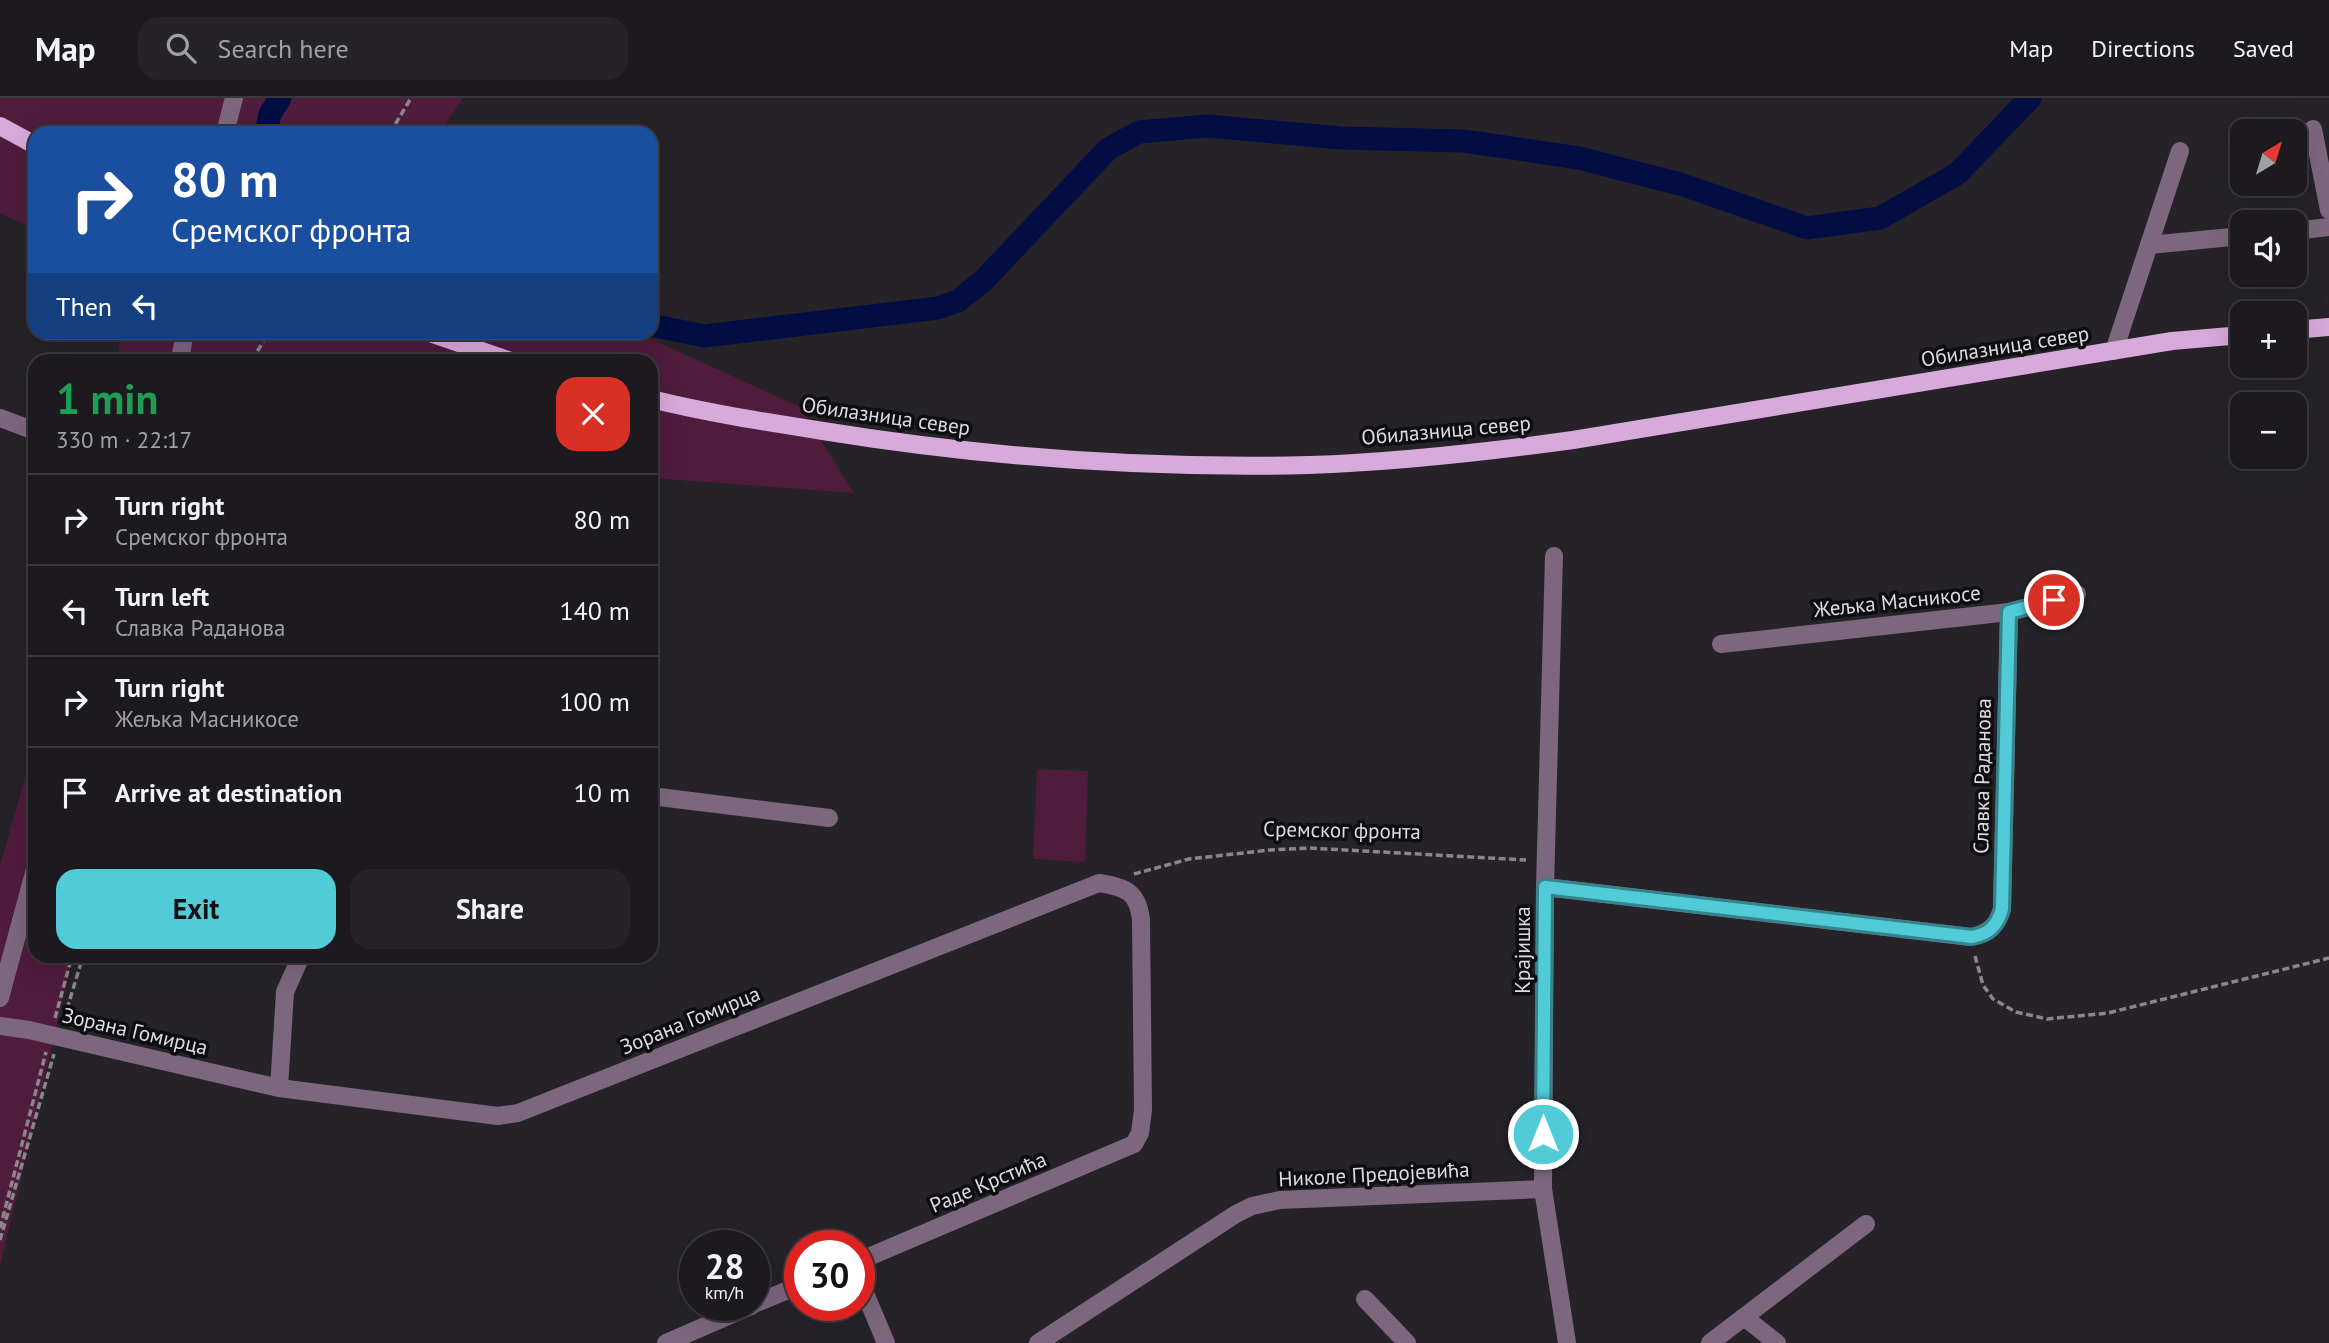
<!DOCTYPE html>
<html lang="en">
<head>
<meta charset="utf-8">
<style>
	:root { --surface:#1c1a1e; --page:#252327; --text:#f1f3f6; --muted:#a0a1a4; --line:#3a383c; --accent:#52cbd9 }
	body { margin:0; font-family:"PT Sans",sans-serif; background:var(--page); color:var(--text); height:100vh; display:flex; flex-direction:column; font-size:26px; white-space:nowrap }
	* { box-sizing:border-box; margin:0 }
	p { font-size:23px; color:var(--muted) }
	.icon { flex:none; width:38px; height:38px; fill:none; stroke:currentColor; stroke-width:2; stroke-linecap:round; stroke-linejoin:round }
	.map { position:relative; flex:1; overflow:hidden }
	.details { position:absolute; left:28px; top:256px; width:630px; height:609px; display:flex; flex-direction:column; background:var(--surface); border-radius:21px; box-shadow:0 7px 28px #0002,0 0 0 2px var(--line) }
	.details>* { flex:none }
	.banner { position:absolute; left:28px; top:28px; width:630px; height:214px; border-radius:21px; box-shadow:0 7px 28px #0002,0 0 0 2px var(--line); background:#1a4fa0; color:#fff; overflow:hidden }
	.needle { width:46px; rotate:38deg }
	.fabs { position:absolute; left:2230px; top:21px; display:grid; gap:14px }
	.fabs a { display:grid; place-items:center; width:77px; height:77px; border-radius:14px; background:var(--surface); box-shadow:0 7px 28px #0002,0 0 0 2px var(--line); font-size:35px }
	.speed { position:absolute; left:679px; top:1132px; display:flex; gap:14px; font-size:35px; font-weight:700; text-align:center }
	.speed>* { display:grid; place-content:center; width:91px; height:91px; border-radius:50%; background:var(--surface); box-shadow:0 7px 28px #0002,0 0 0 2px var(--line); line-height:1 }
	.speed small { font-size:18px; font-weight:400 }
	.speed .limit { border:10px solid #d22; background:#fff; color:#111 }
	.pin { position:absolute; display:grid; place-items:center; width:60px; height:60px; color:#fff; margin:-30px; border:4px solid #fff; border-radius:50%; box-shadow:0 2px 7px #0007 }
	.me { position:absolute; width:77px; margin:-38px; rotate:0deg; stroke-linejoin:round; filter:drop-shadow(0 0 5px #0008) }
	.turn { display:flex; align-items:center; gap:24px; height:147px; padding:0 28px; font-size:32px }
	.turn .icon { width:91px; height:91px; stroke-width:2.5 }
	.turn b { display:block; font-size:49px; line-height:60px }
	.then { display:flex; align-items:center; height:66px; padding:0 28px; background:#0003; gap:14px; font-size:26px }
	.round { display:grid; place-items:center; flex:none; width:74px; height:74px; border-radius:21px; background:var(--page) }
	.headline { display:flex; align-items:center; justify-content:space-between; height:119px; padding:0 28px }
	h1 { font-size:42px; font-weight:700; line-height:52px; color:#1e9e55 }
	.button { display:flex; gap:14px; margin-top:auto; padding:14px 28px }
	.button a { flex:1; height:80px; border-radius:21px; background:var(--accent); color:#111; font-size:28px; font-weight:700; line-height:80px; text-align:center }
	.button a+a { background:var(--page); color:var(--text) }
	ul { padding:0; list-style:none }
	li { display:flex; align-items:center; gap:21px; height:91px; padding:0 28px; border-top:2px solid var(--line) }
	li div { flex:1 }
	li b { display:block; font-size:26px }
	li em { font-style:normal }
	header { display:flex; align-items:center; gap:42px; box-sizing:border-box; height:98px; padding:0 35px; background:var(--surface); border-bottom:2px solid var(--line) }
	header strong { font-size:33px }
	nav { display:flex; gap:38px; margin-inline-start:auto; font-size:24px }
	.search { width:490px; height:63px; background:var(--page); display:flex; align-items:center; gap:18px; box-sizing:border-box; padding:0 24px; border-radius:21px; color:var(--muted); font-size:26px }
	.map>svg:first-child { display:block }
</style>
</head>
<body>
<header>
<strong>Map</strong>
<div class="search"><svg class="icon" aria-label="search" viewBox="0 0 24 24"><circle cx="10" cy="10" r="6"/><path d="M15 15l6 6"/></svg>Search here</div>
<nav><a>Map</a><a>Directions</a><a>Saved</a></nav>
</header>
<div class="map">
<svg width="2329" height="1245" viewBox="0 0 2329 1245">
	<rect width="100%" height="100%" fill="#252328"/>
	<!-- green -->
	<g fill="#4f1c3c">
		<path d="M0,0H463L440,35H35V132L0,115Z"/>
		<path d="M121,235H638L800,309L854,395L651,380V262H118Z"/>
		<path d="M35,644V858H73L0,1168V768Z"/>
		<path d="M1037,671L1088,673L1085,764L1033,761Z"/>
	</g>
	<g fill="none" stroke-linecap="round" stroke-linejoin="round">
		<!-- canal -->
		<g stroke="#020d43" stroke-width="23">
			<path d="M266,35L270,16L280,0"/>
			<path d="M651,227L704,238L938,210L958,203L984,182L1108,51L1139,34L1207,28L1341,40L1464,43L1579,60L1680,86L1807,130L1880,120L1957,76L2030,0"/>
		</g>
		<!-- path -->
		<g stroke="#89878b" stroke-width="3.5" stroke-dasharray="7 3.5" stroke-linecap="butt">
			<path d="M390,35L411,0"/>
			<path d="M252,262L269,234"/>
			<path d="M1134,776L1189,761L1270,752L1309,750L1526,762"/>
			<path d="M1975,858L1983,887L1993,901L2016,914L2047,921L2108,915L2329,860"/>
			<path d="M55,920L72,858"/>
			<path d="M64,921L83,858"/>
			<path d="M0,1130L46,954"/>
			<path d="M0,1142L54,956"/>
		</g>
		<!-- minor -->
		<g stroke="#7d677f" stroke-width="18">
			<path d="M2313,31L2329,112"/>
			<path d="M225,35L234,0"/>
			<path d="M2294,133L2329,129"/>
			<path d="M2149,147L2242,138"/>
			<path d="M2114,253L2180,53"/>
			<path d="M180,262L185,234"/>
			<path d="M0,320L35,333"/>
			<path d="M1554,458L1545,789L1543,1091L1567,1245"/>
			<path d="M1721,546L2009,514L2077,496"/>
			<path d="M651,698L829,720"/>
			<path d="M1545,789L1971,839C1989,835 1997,828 2002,811L2009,514"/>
			<path d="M0,900L35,771"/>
			<path d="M0,928L29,932L279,990L498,1018L518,1015L1099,785C1126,789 1138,794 1141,822L1143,1012L1140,1035L1134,1046L859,1163"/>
			<path d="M279,990L285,894L301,858"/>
			<path d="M859,1181L886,1245"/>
			<path d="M1365,1201L1407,1245"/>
			<path d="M754,1206L800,1187"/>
			<path d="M1744,1219L1777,1245"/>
			<path d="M666,1245L751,1208"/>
			<path d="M1038,1245L1236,1116L1252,1108L1280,1102L1543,1091"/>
			<path d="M1710,1245L1866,1126"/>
		</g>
		<!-- major -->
		<g stroke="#d8a9db" stroke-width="18">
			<path d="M0,28L35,47"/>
			<path d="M2294,232L2329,229"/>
			<path d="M427,234L508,262"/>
			<path d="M185,235V234"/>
			<path d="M651,301C708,315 765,324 823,333C984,359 1146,371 1309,367C1397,364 1486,354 1573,342L2172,243L2242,237"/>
		</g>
	</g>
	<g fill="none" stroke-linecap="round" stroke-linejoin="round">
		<defs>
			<path id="route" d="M1543,1036L1545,789L1972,839C1989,836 1997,828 2002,811L2009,514L2054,502"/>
		</defs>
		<!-- route casing -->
		<use href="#route" stroke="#35848d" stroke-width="18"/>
		<!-- route -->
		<use href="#route" stroke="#52cbd9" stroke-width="12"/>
	</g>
	<g text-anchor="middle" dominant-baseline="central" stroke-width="7" stroke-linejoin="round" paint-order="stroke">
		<!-- street labels -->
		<g font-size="21" fill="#dedce0" stroke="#0e0d0f">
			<text transform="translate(2005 248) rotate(-9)">Обилазница север</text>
			<text transform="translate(886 318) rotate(8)">Обилазница север</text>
			<text transform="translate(1446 332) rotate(-5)">Обилазница север</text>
			<text transform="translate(1897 503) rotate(-6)">Жељка Масникосе</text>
			<text transform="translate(1982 678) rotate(-89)">Славка Раданова</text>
			<text transform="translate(1342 732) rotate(1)">Сремског фронта</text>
			<text transform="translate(1522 852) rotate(-90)">Крајишка</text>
			<text transform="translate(690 922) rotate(-22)">Зорана Гомирца</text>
			<text transform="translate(135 933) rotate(13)">Зорана Гомирца</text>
			<text transform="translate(1374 1076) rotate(-3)">Николе Предојевића</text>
			<text transform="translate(988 1084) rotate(-23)">Раде Крстића</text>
		</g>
	</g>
</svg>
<div class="fabs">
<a><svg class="needle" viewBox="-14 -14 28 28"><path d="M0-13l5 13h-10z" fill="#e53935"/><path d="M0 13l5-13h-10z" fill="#a0a1a4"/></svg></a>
<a><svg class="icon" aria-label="sound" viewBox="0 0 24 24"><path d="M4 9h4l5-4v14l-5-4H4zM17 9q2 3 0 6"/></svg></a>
<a>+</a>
<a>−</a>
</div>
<div class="speed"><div>28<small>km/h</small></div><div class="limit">30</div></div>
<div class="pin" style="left:2054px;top:502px;background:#d93025"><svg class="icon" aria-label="arrive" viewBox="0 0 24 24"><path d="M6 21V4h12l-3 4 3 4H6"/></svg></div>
<svg class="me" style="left:1543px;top:1036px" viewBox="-20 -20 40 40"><circle r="17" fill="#52cbd9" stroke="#fff" stroke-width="3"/><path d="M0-11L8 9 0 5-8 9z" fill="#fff"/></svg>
<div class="banner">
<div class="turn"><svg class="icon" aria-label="right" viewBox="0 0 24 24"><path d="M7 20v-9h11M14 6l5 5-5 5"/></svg><div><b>80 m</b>Сремског фронта</div></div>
<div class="then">Then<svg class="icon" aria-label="left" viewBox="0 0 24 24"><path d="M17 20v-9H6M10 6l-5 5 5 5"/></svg></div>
</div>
<section class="details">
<div class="headline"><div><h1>1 min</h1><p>330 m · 22:17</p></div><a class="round" style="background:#d93025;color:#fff"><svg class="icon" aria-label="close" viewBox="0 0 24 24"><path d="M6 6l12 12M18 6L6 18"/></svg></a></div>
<ul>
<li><svg class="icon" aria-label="right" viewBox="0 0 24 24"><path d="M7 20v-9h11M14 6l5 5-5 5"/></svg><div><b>Turn right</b><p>Сремског фронта</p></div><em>80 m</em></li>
<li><svg class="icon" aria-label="left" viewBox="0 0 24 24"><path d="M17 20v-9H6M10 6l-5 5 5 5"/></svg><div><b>Turn left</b><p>Славка Раданова</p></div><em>140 m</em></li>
<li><svg class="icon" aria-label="right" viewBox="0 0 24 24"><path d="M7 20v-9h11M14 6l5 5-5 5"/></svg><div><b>Turn right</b><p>Жељка Масникосе</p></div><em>100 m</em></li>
<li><svg class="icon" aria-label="arrive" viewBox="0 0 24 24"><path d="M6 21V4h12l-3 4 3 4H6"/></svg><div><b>Arrive at destination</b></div><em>10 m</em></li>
</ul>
<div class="button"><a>Exit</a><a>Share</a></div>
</section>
</div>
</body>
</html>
